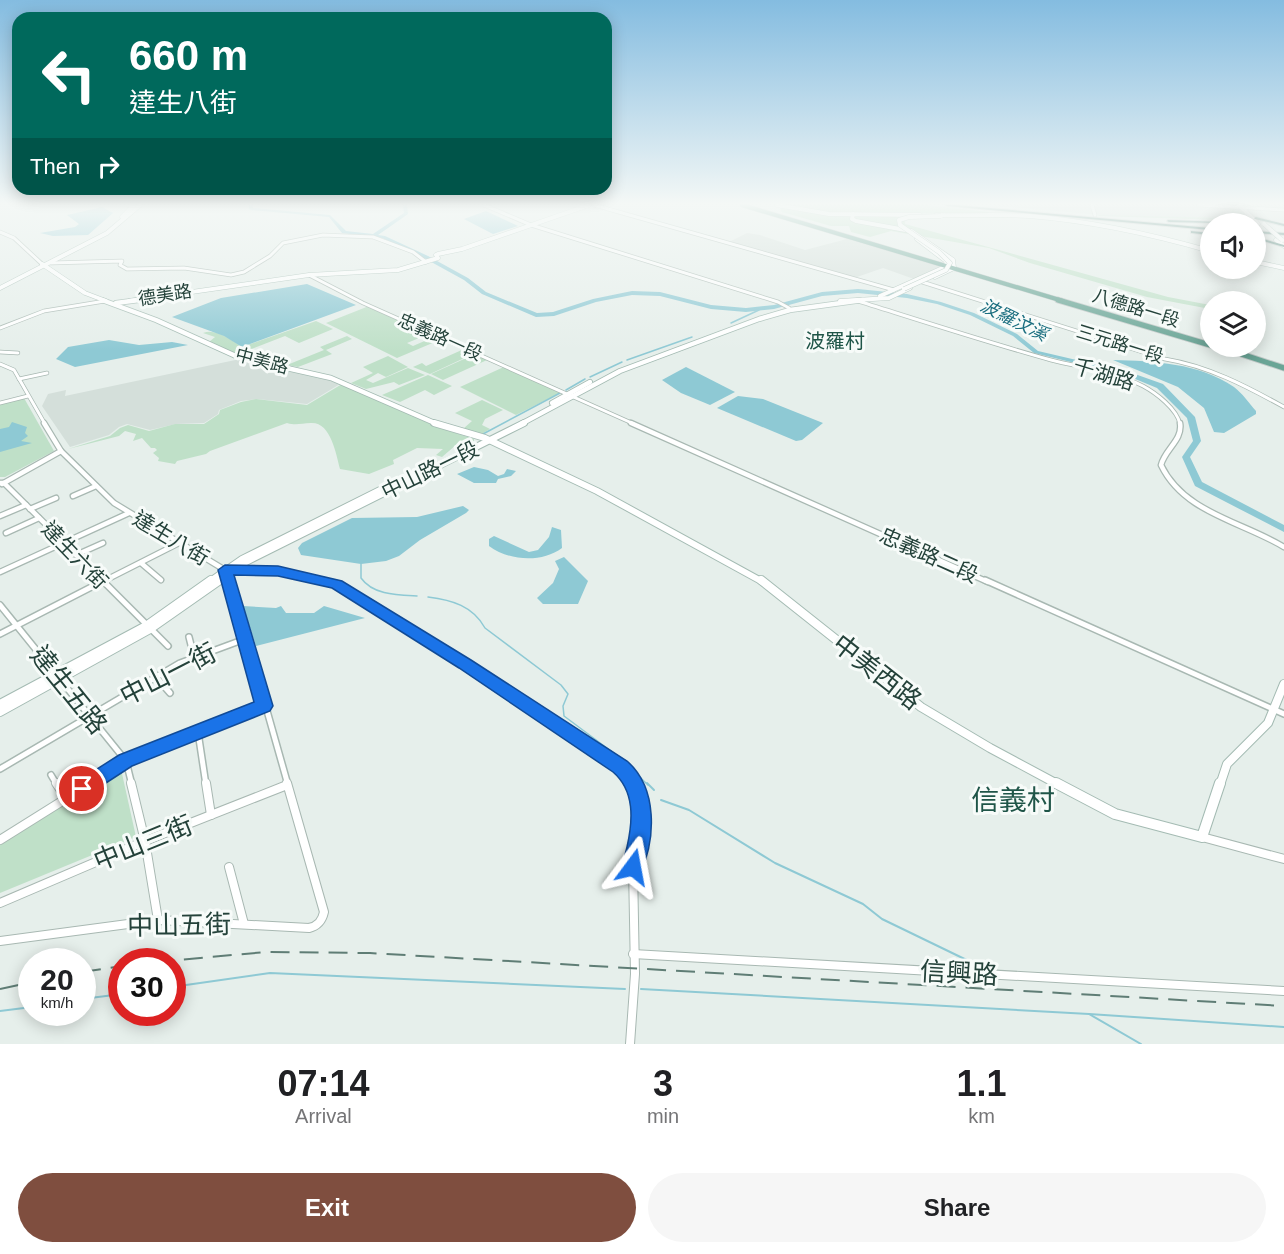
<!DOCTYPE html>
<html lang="en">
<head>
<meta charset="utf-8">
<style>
	:root { --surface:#fff; --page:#f6f6f6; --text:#202124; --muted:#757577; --accent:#7f4e3f }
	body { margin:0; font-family:Arial,"Noto Sans TC",sans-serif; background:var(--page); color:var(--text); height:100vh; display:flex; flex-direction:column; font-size:22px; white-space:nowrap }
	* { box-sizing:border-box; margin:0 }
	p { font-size:20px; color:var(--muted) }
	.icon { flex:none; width:33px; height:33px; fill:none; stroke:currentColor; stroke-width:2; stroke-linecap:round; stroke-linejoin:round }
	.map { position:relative; height:1044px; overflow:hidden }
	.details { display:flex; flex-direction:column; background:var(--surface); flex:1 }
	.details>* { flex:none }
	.top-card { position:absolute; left:12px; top:12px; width:600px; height:183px; border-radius:18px; box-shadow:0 3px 15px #0003; background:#00695c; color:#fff; overflow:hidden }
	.buttons { position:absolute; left:1200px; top:213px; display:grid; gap:12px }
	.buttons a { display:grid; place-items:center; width:66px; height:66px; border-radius:50%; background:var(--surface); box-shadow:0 3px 15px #0003; font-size:30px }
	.speed { position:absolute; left:18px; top:948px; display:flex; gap:12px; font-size:30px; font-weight:700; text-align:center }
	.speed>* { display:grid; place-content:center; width:78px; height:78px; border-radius:50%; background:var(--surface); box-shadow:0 3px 15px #0003; line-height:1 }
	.speed small { font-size:15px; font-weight:400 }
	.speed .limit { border:9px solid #d22; background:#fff; color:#111 }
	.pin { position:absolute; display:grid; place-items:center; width:51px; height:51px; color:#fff; margin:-26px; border:3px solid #fff; border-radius:50%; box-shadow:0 2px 6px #0007 }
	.me { position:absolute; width:66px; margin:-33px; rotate:13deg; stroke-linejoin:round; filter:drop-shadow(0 0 4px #0008) }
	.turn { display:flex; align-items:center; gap:21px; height:126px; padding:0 18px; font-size:27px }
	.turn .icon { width:78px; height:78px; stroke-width:2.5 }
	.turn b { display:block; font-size:42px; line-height:51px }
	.then { display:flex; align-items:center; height:57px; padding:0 18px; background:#0003; gap:12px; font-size:22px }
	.eta { display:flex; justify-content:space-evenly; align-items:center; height:102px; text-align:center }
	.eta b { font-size:36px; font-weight:700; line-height:42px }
	.action { display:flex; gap:12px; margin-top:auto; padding:12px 18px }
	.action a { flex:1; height:69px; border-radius:36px; background:var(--accent); color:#fff; font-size:24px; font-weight:700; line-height:69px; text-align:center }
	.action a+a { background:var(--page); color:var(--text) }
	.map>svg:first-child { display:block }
</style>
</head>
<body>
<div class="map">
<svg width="1284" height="1044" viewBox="0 0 1284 1044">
	<rect width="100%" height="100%" fill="#e6efeb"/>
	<!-- built -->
	<g fill="#d4dfda">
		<path d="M987,205H1284V222L1236,218L1114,216Z"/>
		<path d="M747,233L760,235L805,250L847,239L941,266L914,279L883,268L854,278L729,242Z"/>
		<path d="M240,359L329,379L340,384L307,404L257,399L241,401L219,410L218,414L204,423L176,424L150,430L127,424L119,427L109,435L70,447L42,406L48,394L66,390L65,396Z"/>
	</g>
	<!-- green -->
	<g fill="#bfe0c8">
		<path d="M772,205H926L989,212L987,214L906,213L905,224L1168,297L1210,305V309L1147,297L1030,263L989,248L891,231L870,237L851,232L849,226H831L782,212L779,207Z"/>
		<path d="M1228,208H1238L1249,221L1099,216L1098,215L1235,218Z"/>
		<path d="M369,306L429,334L407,343L413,346L436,336L442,339L397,358L326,323Z"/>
		<path d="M316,321L333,329L299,343L285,336L246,351L238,357L209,342L215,337L203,333C216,328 231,340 242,347Z"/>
		<path d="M347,336L352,339L326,350L332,354L298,367L287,365L324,350L320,347Z"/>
		<path d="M464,349L473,354L430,374L413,367L422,363L426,366Z"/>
		<path d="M475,354L487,360L443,380L431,374Z"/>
		<path d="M388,356L408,367L386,377L378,373L366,380L373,383L408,368L425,375L399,385L394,382L366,389L351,383L373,373L363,367Z"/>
		<path d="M506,366L560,393L516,415L460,387Z"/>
		<path d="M428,375L452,386L434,395L425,390L400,402L382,395Z"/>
		<path d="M342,384L400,408L440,428L474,439V441L468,444H465L467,440L456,445L442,457L436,455L443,449L417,448L393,460L394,464L369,474L340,469C336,454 331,422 311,423C301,423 297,426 287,423L210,451L206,454L177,461L175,464L158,461L159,458L153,453L157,450L155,448H151L142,438L133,441L136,434L125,431L119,436L68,449L110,436L120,428L128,425L149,431L175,424H204L219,414L220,410L241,402L256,399L307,405Z"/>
		<path d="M24,398L54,451L5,477H0V404Z"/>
		<path d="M482,400L503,410L485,419L482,425L490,429L480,435L463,429L472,421L455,413Z"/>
		<path d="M121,769L136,837L0,893V844Z"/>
	</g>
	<!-- water -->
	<g fill="#8ec9d4">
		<path d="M102,207L113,213L88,235L53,236L40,233L75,227L79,224L67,215Z"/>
		<path d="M486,211L518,226L493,234L464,219Z"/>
		<path d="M307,284L356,305L242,347L224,336L172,317L221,298Z"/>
		<path d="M109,340L139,345L172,342L188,345L75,367L56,359L68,347Z"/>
		<path d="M1113,360C1154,361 1199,363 1234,387C1242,393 1249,403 1256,411V414L1224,433L1214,432L1204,408L1178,387Z"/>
		<path d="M686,367L735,392L710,405L681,393L662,380Z"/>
		<path d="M738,396L763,399L823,423L802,440L796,441L717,408Z"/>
		<path d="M12,422L27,427L25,433L28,436L21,441L32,443L0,452V429L9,427Z"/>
		<path d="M474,467L488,470L498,476L504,474L507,469L516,471L511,476L498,479L496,483H474L457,474Z"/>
		<path d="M463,506L469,510L466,513L420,540L399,556L386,561L361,564L301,555L298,548L302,543L352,518L417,517Z"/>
		<path d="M552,527L561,530L562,548C542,563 509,561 489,546V539L494,536L529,552L538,550L549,537Z"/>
		<path d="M564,557L588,581L578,604H543L537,598L553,583L559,569L555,561Z"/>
		<path d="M243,606L276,608L281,606L286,613H314L324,606L365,618L256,646Z"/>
	</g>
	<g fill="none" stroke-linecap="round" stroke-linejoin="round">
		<!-- stream-far1 -->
		<g stroke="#8ec9d4" stroke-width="1.5">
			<path d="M731,323L759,310"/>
			<path d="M627,360L692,337"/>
			<path d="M590,377L622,362"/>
			<path d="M566,390L585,379"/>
			<path d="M483,434L560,393"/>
			<path d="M361,564V578C373,595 397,595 417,596"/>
			<path d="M428,597C452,600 473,606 485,628L561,685L568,694L563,706L564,716L619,757L648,785"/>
		</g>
		<!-- stream -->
		<g stroke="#8ec9d4" stroke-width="2">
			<path d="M647,783L654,790"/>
			<path d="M661,800L689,810L775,863L863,904L882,919L977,965"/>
			<path d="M172,987L270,973L625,989"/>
			<path d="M641,989L1089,1014L1141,1044"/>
			<path d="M82,999L122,994"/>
			<path d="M0,1011L32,1007"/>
			<path d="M1089,1014L1284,1027"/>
		</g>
		<!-- river -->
		<path fill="#8ec9d4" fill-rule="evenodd" d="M249,205H253V208L330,215L346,231L373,234L404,213L403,205H407L408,214L378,235L385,236L428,256L468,278L486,292L537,313L553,312L593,299L632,291L660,292L711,305L746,308L774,305L822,292L858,289L907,294L941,302L974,313L1017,334L1038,351L1132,373L1163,384L1195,417L1201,441L1190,457L1202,482L1284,525V532L1195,486L1182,457L1193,441L1187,418L1157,388L1128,376L1034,353L1013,336L970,315L937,304L907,298L858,293L822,296L774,309L746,312L711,309L660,296L632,295L596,302L554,316L536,317L482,294L464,280L424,258L382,238L342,233L329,217L251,210L249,209Z"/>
		<defs>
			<g id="street-far3">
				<path d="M484,205L531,225L778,302L789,308"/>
				<path d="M594,205L894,290"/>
				<path d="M1092,205L1095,215"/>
				<path d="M1198,205L1284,210"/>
				<path d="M0,232L14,238L42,264"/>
				<path d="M51,263L122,261L120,265L127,269L184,268L231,275L244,272L270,256L283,243L323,235L373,237L413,252L426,262"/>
				<path d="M309,275L363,303L634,424"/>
				<path d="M919,281L1165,359C1208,366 1246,386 1284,407"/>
				<path d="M858,301C922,321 986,342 1051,360C1082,368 1113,371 1143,386C1156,393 1177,409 1180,424"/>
				<path d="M0,328L44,311L105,301"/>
				<path d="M0,352L18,353"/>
				<path d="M0,364L14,370L45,424"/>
				<path d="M19,379L47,373"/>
				<path d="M0,403L28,396"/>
			</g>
			<g id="street-far2">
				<path d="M44,423L61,451L114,503L225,570L230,582"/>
				<path d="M631,423L988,582"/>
				<path d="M1180,423C1183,440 1165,449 1161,465C1184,513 1241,521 1284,547"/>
				<path d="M0,483H4L104,582"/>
				<path d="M2,484L61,451"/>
				<path d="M73,496L96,486"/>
				<path d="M30,509L56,498"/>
				<path d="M0,516L26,505"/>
				<path d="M6,533L39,518"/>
				<path d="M76,555L103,543"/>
				<path d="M141,563L161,580"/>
				<path d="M234,570L278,571L327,582"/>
				<path d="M0,572L129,513"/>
				<path d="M102,582L179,543"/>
			</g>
			<g id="street-far1">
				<path d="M102,580L168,646"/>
				<path d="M230,580L288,785"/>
				<path d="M321,580L337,584L582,740L631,777L634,785"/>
				<path d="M985,580L1284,714"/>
				<path d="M0,605L126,761L132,785"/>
				<path d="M0,634L105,580"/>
				<path d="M189,637L194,657"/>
				<path d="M156,677L170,693"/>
				<path d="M198,732L206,785"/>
				<path d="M0,769L180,663L245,639"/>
				<path d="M51,775L57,785"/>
				<path d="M88,785L126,761L264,706"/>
			</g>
			<g id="street">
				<path d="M56,783L66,798"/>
				<path d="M131,783L145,841L158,920"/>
				<path d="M206,783L211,815"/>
				<path d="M1202,837L1284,859"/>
				<path d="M0,840L91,783"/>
				<path d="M229,867L244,924"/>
				<path d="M0,903L145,841L287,785"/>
				<path d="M0,941L158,920L309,928C318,926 322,921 324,912L287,783"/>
				<path d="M633,954L1284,991"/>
				<path d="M630,1044L635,974L633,867L642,820L641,802L633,783"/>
			</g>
			<g id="secondary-far4">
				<path d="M777,205L829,214L920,215"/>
				<path d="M1243,209L1258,224"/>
				<path d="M853,214L852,219L856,221L911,231L953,260L954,268L935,277"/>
				<path d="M936,215C967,216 998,214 1029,216C1090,221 1151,234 1210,251"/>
				<path d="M122,217L134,205"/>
				<path d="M1276,240L1284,246"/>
				<path d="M1256,262L1284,268"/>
				<path d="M42,264L85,293L106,301"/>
				<path d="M0,288L107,233L140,205"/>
				<path d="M880,296L947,266L946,261L917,239"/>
				<path d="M129,301L309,275L398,270L438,258L436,255L438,254L462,249L589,205"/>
				<path d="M840,301L889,298L910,288"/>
			</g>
			<g id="secondary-far3">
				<path d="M102,300L156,320L238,357L331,378L437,424"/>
				<path d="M116,303L139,300"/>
				<path d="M552,403L590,382"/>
				<path d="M521,424L620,371L759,319L790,310L863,300"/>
			</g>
			<g id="secondary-far2">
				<path d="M434,423L485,438L597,491L763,582"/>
				<path d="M209,582L242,559L390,485"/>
				<path d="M217,582L246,562L524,423"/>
			</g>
			<g id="secondary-far1">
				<path d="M761,580L921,707L990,748L1059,785"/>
				<path d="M0,704L146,626L211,580"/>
				<path d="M0,712L150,629L220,580"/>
				<path d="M1220,785L1227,764L1268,723L1284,684"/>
			</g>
			<path id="secondary" d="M1056,783L1115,814L1202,837L1220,783"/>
			<path id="primary-far1" d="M742,205L1063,301"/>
			<g id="primary">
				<path d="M1058,300L1210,345"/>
				<path d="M1217,346L1284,368"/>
			</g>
			<g id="highway">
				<path d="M945,205H956L1210,228V230L947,206Z"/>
				<path d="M1256,217L1284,224V226L1255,219L1254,218Z"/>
				<path d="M1168,220L1254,223H1255L1256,224L1169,222L1167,221Z"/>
				<path d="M1191,231L1210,233V235L1192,233H1191Z"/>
				<path d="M1256,231L1284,233V235L1256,233Z"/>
				<path d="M1256,237L1284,245V247L1256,239Z"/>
			</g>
		</defs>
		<!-- street-far3 casing -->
		<use href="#street-far3" stroke="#a8b8b2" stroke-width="4.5"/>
		<!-- street-far2 casing -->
		<use href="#street-far2" stroke="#a8b8b2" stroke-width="7"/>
		<!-- street-far1 casing -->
		<use href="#street-far1" stroke="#a8b8b2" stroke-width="8"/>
		<!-- street casing -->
		<use href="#street" stroke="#a8b8b2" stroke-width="10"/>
		<!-- secondary-far4 casing -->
		<use href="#secondary-far4" stroke="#a4bbb3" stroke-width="5"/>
		<!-- secondary-far3 casing -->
		<use href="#secondary-far3" stroke="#a4bbb3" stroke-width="6"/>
		<!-- secondary-far2 casing -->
		<use href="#secondary-far2" stroke="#a4bbb3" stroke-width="8"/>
		<!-- secondary-far1 casing -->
		<use href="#secondary-far1" stroke="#a4bbb3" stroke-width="10"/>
		<!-- secondary casing -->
		<use href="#secondary" stroke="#a4bbb3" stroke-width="12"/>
		<!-- primary-far1 casing -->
		<use href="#primary-far1" stroke="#c2cac8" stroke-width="5"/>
		<!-- primary casing -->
		<use href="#primary" stroke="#c2cac8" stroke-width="7"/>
		<!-- highway casing -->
		<use href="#highway" stroke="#c2cac8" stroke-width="2"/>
		<!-- street-far3 -->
		<use href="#street-far3" stroke="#fff" stroke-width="3"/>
		<!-- street-far2 -->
		<use href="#street-far2" stroke="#fff" stroke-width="4.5"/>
		<!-- street-far1 -->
		<use href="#street-far1" stroke="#fff" stroke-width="5"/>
		<!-- street -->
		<use href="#street" stroke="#fff" stroke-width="8"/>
		<!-- secondary-far4 -->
		<use href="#secondary-far4" stroke="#fff" stroke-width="4"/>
		<!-- secondary-far3 -->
		<use href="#secondary-far3" stroke="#fff" stroke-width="4.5"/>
		<!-- secondary-far2 -->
		<use href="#secondary-far2" stroke="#fff" stroke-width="6"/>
		<!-- secondary-far1 -->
		<use href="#secondary-far1" stroke="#fff" stroke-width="8"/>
		<!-- secondary -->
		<use href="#secondary" stroke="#fff" stroke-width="10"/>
		<!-- primary-far1 -->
		<use href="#primary-far1" stroke="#6aa596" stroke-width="4"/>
		<!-- primary -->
		<use href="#primary" stroke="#6aa596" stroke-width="5"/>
		<!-- highway -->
		<use href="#highway" fill="#2f6f62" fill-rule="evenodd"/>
		<!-- rail -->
		<g stroke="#5f7d75" stroke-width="2" stroke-dasharray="19 10" stroke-linecap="butt">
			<path d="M155,962L266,952L370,953L1284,1006"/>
			<path d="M82,972L122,966"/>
			<path d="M0,989L32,982"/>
		</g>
		<defs>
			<g id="secondary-bridge">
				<path d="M1239,205L1243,209"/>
				<path d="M1264,224L1282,240"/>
				<path d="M904,289L946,270L950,263L939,252L900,225L899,220L909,217L941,216"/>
			</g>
		</defs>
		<!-- secondary-bridge casing -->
		<use href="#secondary-bridge" stroke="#a4bbb3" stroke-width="5" stroke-linecap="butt"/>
		<!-- secondary-bridge -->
		<use href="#secondary-bridge" stroke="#fff" stroke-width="4"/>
	</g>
	<!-- sky -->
	<linearGradient id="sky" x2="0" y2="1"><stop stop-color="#84bce0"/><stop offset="0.58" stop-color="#f4f8f6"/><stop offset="1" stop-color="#f4f8f6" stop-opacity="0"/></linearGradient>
	<rect width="1284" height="351" fill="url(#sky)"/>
	<!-- route -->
	<path fill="#1a73e8" stroke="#114b97" stroke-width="1.5" d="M225,565L278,566L342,581L471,660L627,761C658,788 656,839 640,874L633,877L625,874C621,865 625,856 627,847C633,820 635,791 613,772L459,668L332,588L278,576L234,575L273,706L270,711L132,766L89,794L82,797L75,794L72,789L75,783L119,755L254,702L218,570Z"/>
	<g text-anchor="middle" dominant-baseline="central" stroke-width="6" stroke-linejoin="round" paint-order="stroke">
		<!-- far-street labels -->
		<g font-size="18" fill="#24423a" stroke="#f7fbf9">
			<text transform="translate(165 295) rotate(-9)">德美路</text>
			<text transform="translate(1136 308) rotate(17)">八德路一段</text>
			<text transform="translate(440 337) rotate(24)">忠義路一段</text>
			<text transform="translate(1120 344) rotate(17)">三元路一段</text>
			<text transform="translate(262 361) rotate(15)">中美路</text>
		</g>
		<!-- far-water labels -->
		<g font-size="18" font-style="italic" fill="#1c6f80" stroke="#f7fbf9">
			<text transform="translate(1014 320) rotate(26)">波羅汶溪</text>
		</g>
		<!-- far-quarter labels -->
		<g font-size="20" fill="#1f5548" stroke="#f7fbf9">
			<text x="835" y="341">波羅村</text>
		</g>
		<!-- street labels -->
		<g font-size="21" fill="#24423a" stroke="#f7fbf9">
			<text transform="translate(1104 374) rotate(17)">千湖路</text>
			<text transform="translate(430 470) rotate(-26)">中山路一段</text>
			<text transform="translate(171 538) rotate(31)">達生八街</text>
			<text transform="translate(75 555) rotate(46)">達生六街</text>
			<text transform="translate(929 555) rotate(24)">忠義路二段</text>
		</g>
		<!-- near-street labels -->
		<g font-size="26" fill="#24423a" stroke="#f7fbf9">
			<text transform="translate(877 672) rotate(38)">中美西路</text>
			<text transform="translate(168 674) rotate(-27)">中山一街</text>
			<text transform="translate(69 690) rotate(51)">達生五路</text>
			<text transform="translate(143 843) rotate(-22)">中山三街</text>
			<text transform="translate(179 925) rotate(-1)">中山五街</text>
			<text transform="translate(959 973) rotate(3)">信興路</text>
		</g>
		<!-- near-quarter labels -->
		<g font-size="28" fill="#1f5548" stroke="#f7fbf9">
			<text x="1013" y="800">信義村</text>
		</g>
	</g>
</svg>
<div class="buttons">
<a><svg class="icon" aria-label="sound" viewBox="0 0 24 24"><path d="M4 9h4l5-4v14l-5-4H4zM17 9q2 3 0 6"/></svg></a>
<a><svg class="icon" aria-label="layers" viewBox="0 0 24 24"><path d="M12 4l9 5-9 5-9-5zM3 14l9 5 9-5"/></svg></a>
</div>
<div class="speed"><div>20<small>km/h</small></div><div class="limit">30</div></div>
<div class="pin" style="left:82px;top:789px;background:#d93025"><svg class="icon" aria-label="arrive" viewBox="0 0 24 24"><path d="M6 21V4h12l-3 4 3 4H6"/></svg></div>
<svg class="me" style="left:633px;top:867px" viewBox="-20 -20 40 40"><path d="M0-17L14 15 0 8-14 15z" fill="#1a73e8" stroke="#fff" stroke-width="4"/></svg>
<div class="top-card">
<div class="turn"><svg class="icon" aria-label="left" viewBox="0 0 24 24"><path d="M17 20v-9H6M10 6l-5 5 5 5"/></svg><div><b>660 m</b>達生八街</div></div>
<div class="then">Then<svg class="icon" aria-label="right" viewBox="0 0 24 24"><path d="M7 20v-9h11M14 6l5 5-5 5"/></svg></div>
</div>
</div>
<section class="details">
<div class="eta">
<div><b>07:14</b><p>Arrival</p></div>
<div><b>3</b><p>min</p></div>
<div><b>1.1</b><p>km</p></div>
</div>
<div class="action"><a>Exit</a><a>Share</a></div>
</section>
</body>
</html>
